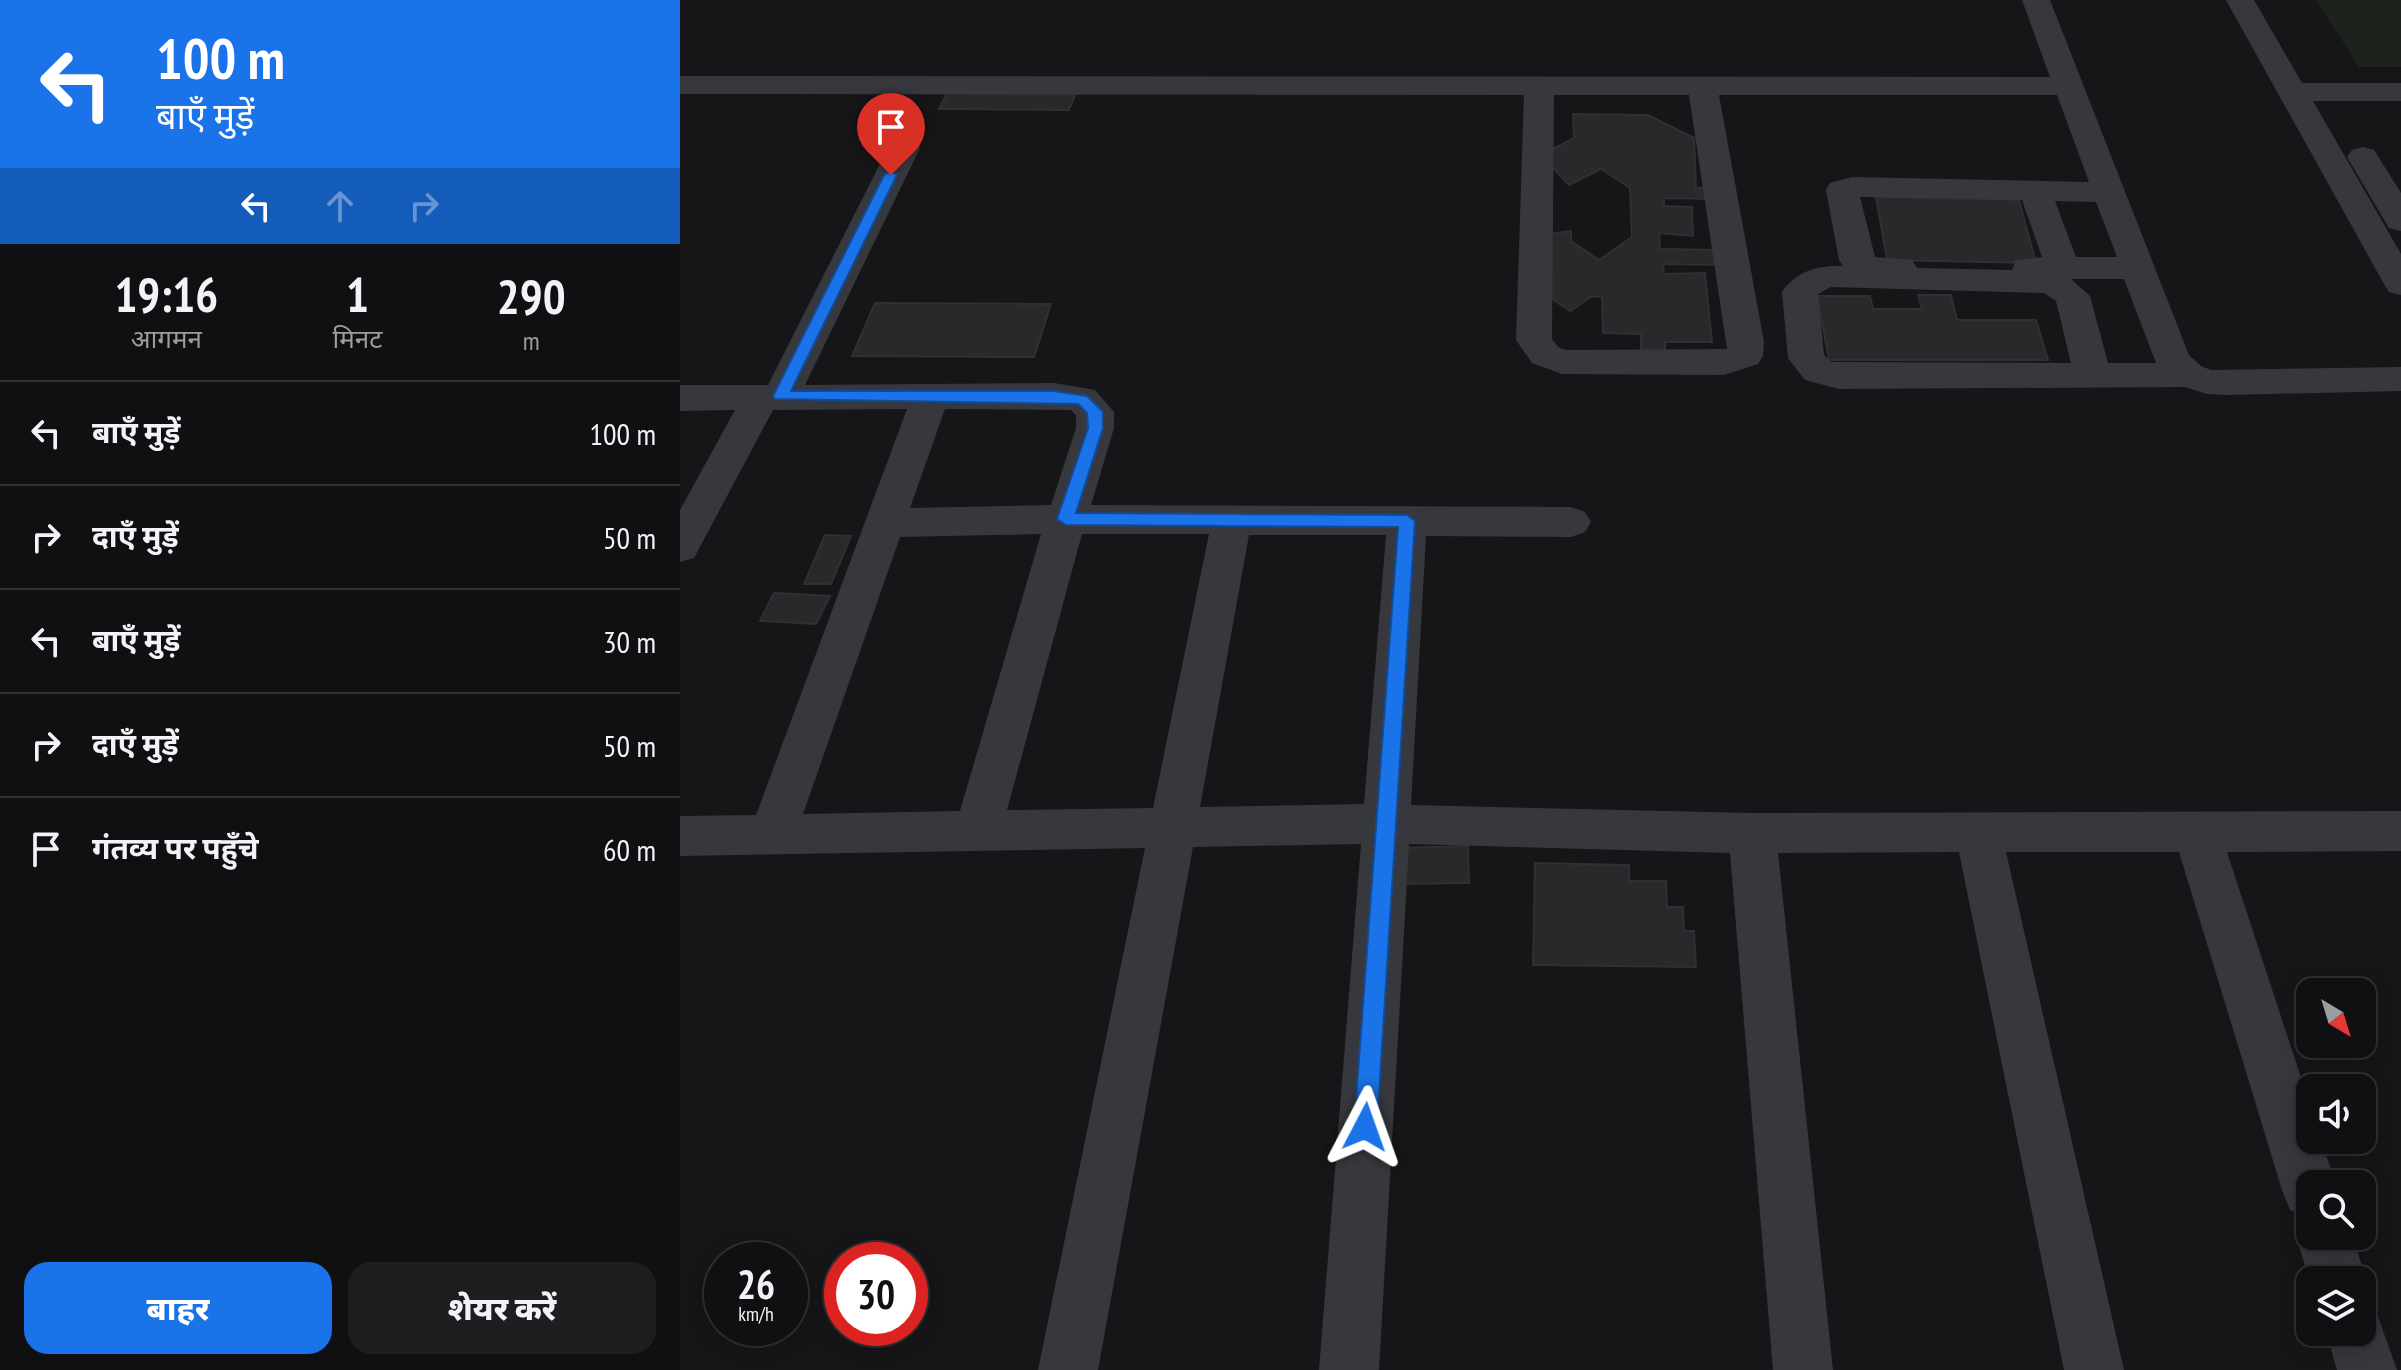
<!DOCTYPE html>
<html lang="hi">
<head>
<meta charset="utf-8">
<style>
	:root { --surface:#101012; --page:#1e1e20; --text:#f1f3f6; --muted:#9c9d9f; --line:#303032; --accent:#1a73e8 }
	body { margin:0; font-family:"PT Sans Narrow","Noto Sans Devanagari",sans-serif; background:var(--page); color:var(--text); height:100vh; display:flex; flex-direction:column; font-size:30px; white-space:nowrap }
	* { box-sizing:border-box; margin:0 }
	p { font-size:26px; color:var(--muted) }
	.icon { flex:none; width:44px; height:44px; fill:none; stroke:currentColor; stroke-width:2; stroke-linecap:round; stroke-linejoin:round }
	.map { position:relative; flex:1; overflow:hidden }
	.details { display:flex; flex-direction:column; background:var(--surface); width:680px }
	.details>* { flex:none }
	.banner { background:#1a73e8; color:#fff; overflow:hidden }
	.needle { width:52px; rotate:142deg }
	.controls { position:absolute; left:1616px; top:978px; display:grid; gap:16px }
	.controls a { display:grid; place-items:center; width:80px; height:80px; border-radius:16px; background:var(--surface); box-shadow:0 4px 20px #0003,0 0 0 2px var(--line); font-size:40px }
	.speed { position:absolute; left:24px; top:1242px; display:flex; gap:16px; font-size:40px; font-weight:700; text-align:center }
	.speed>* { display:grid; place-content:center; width:104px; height:104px; border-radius:50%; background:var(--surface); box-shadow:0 4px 20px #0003,0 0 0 2px var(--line); line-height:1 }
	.speed small { font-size:20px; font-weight:400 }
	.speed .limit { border:12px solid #d22; background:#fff; color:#111 }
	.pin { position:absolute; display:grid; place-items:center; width:68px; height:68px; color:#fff; margin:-82px -34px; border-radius:50% 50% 50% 0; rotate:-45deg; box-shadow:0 0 8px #0007 }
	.pin .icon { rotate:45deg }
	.me { position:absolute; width:88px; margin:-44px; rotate:4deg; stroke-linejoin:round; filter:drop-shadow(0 0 6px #0008) }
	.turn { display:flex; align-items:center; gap:28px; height:168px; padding:0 24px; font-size:36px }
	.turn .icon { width:104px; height:104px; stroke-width:2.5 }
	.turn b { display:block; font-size:56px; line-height:68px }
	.lanes { display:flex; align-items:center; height:76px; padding:0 24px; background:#0003; justify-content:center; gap:40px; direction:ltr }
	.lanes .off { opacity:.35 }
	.eta { display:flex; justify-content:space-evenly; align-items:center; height:136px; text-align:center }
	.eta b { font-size:48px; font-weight:800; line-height:56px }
	.button { display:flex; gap:16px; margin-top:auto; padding:16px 24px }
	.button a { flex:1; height:92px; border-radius:24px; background:var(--accent); color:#fff; font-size:32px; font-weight:800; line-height:92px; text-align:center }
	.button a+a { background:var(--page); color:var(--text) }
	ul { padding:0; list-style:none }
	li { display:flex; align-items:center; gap:24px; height:104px; padding:0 24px; border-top:2px solid var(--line) }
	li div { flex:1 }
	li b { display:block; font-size:30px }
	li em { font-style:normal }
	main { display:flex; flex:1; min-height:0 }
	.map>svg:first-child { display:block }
</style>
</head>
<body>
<main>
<section class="details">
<div class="banner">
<div class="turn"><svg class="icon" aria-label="left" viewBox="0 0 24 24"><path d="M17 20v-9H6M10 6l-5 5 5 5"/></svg><div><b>100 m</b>बाएँ मुड़ें</div></div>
<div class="lanes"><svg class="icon" aria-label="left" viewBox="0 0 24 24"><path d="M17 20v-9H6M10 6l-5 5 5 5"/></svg><svg class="icon off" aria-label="ahead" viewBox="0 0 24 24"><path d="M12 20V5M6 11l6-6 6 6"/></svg><svg class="icon off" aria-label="right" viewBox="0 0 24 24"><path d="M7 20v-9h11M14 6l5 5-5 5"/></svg></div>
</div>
<div class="eta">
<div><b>19:16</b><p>आगमन</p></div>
<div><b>1</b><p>मिनट</p></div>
<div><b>290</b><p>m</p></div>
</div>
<ul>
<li><svg class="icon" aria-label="left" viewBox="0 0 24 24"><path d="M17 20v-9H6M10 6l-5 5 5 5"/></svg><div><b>बाएँ मुड़ें</b></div><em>100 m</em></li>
<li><svg class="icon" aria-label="right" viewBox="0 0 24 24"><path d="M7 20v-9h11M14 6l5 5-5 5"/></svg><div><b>दाएँ मुड़ें</b></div><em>50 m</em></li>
<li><svg class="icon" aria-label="left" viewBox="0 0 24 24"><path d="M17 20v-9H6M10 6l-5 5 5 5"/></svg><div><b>बाएँ मुड़ें</b></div><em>30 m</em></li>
<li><svg class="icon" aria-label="right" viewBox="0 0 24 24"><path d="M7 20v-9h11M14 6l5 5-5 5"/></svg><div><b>दाएँ मुड़ें</b></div><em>50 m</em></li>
<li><svg class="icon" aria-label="arrive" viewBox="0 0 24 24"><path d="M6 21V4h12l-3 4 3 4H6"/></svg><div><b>गंतव्य पर पहुँचे</b></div><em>60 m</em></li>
</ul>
<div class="button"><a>बाहर</a><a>शेयर करें</a></div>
</section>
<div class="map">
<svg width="1721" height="1370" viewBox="0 0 1721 1370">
	<rect width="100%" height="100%" fill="#161618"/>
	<!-- green -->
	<path fill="#1c231d" d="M1636,0H1721V67H1679Z"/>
	<!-- building -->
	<g fill="#29292c" stroke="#303034" stroke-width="2">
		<path d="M268,91L396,93L389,110L259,109Z"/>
		<path d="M893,114L968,115L1014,138L1016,188H1034L1035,199L984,198V206L1012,207L1013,236L979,233L980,249L1042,250L1045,265L983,264L984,274L1025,273L1032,342H985V358H961V334L923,333L922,296L911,297L890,311L865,294L870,234L891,231V241L919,260L952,237L950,188L921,169L889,185L866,160L871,150L894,138Z"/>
		<path d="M1196,197L1339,200L1356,263L1207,260Z"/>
		<path d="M1238,295H1271L1277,320H1356L1368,360H1149L1137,296H1190L1193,309H1242Z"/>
		<path d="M195,303L371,304L354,357L172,356Z"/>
		<path d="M145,535L171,536L151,584H124Z"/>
		<path d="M94,593L150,596L136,624L80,621Z"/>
		<path d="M788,846L789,883L718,884L719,848Z"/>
		<path d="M855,863L949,865V881H986L987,907H1003L1004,931H1014L1016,967L853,965Z"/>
	</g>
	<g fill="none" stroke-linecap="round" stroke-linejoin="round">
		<!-- minor -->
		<g fill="#37383d" fill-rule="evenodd">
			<path d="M1342,0H1370L1509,355L1521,366L1531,370L1721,367V391L1546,395L1527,394L1505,387L1159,389L1125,380L1108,358L1102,292C1116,271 1138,265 1163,266L1159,260L1146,190L1150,183L1172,177L1409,182L1377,95H1039L1084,342L1083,356L1078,364L1044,375L882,374L852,363L836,340L844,95L0,94V76L1370,77ZM874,95H1009L1047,349L886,350L878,347L872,339ZM1180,197L1342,200L1362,257L1336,260L1332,270L1237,268L1232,260L1195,257ZM1375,201L1416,202L1437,257H1396ZM1391,279H1444L1476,363H1428L1410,296ZM1151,287L1364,293L1376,301L1391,363L1151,362L1144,355L1138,294Z"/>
			<path d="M1546,0H1574L1622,83H1721V101H1633L1721,254V295L1709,292L1704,284Z"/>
			<path d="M224,138L235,141L240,148L125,385L374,383L415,390L434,412V428L411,505L891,507L905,512L911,522L905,532L891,537L746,536L731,805L1072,813L1721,811V851L1547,852L1630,1105V1140H1641L1656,1184H1630V1236H1672L1687,1280L1682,1292V1280L1630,1282L1616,1236L1625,1216L1610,1210L1602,1190L1499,852H1326L1444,1370H1384L1279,852L1098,853L1153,1370H1093L1050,853L729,844L699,1370H639L681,844L513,847L418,1370H358L465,848L0,856V816L76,815L227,409L93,410L14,558L0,562V510L55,410L0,411V385H88L208,148L213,141ZM265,409L391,410L396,415V428L371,505L230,508ZM361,534L280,811L123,814L220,537ZM402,534H529L473,808L327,810ZM569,535H706L684,804L520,807Z"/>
			<path d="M1683,147L1694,150L1721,193V231L1709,228L1667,157L1672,150Z"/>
			<path d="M1682,1306L1696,1311L1717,1370H1657L1646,1332H1682Z"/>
		</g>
	</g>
	<!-- route -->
	<path fill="#1a73e8" stroke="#114b97" stroke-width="2" d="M211,171L217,175L111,391H374L407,396L423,412V428L396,513L727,515L735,521L697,1127L693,1135L685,1138L677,1135L674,1127L718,527L386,525L377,519L408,428L407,413L398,404L95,399L93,396L204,175Z"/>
</svg>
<div class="controls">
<a><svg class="needle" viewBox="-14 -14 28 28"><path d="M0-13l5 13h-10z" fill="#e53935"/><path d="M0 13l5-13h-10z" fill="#9c9d9f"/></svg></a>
<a><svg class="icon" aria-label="sound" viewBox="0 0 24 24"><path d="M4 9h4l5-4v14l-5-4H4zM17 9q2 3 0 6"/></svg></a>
<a><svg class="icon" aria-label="search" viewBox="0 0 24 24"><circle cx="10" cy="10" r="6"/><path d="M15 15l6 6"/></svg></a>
<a><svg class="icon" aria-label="layers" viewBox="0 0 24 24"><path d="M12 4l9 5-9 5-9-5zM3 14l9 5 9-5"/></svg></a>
</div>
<div class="speed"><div>26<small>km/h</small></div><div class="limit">30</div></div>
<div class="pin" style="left:211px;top:175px;background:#d93025"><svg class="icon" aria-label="arrive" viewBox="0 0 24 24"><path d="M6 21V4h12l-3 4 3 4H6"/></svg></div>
<svg class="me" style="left:685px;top:1127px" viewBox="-20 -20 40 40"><path d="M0-17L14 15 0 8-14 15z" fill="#1a73e8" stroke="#fff" stroke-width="4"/></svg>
</div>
</main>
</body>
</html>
